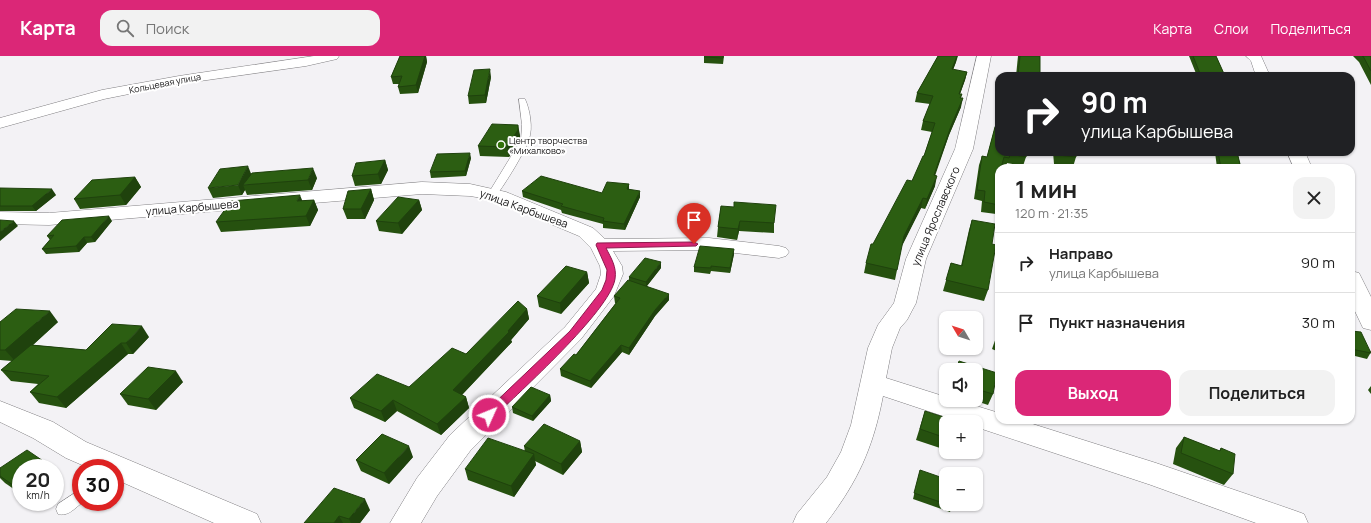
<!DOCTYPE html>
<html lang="ru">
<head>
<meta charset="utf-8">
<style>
	:root { --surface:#fff; --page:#f2f2f2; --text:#222; --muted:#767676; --line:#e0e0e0; --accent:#db2777 }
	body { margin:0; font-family:Manrope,sans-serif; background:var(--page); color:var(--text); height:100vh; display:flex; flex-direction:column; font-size:15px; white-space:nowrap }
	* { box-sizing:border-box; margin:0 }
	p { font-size:13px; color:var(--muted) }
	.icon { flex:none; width:22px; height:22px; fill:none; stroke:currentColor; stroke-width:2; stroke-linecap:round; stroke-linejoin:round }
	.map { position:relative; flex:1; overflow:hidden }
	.drawer { position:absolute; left:995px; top:108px; width:360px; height:260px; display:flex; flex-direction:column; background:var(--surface); border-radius:12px; box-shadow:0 1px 3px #0004 }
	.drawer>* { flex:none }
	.hud { position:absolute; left:995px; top:16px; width:360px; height:84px; border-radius:12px; box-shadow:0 1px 3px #0004; background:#202124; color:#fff; overflow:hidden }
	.needle { width:26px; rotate:309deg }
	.buttons { position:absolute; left:939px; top:255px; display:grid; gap:8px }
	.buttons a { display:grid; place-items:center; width:44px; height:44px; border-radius:8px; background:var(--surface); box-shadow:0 1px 3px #0004; font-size:20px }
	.speed { position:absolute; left:12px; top:403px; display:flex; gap:8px; font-size:20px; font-weight:700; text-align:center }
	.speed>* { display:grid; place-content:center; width:52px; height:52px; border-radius:50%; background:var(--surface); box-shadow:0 1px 3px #0004; line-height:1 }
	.speed small { font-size:10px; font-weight:400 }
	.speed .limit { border:6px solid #d22; background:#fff; color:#111 }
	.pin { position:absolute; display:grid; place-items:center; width:34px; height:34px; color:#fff; margin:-41px -17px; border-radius:50% 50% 50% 0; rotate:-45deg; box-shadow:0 0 4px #0007 }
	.pin .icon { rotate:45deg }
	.me { position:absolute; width:44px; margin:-22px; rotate:46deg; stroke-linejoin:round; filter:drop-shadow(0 0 3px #0008) }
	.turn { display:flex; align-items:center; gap:14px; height:84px; padding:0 20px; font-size:18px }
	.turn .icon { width:52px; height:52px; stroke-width:2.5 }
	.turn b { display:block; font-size:28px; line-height:34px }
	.round { display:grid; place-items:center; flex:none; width:42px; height:42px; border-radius:12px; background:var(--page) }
	.head { display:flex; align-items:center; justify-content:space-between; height:68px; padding:0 20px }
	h1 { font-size:24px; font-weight:700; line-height:30px }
	.cta { display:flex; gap:8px; margin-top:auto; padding:8px 20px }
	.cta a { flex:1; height:46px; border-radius:12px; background:var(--accent); color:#fff; font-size:16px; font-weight:700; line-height:46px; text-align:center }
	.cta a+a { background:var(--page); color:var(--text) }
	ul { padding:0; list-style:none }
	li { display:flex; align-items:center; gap:12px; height:60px; padding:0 20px; border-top:1px solid var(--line) }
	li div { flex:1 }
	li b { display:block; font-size:15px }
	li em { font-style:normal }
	header { display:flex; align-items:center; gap:24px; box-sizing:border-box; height:56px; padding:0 20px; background:var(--accent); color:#fff }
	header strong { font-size:19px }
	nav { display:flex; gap:22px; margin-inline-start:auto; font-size:14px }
	.search { width:280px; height:36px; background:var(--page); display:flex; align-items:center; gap:10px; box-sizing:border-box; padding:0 14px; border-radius:12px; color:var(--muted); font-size:15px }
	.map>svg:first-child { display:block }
</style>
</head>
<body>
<header>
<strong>Карта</strong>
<div class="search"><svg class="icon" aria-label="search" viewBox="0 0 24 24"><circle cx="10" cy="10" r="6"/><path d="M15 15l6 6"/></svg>Поиск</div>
<nav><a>Карта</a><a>Слои</a><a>Поделиться</a></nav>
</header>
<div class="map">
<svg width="1371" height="467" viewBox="0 0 1371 467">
	<rect width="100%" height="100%" fill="#f3f2f5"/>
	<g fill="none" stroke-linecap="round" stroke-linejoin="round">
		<defs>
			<g id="lane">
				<path d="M519,43H525C530,54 533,72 529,83C525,96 505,128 496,140H490L488,138L521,84L522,69Z"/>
				<path d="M81,433V446H83C75,452 68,461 58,458L56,453L58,448Z"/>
			</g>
			<g id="street">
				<path d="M314,0H339L337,3L306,10L179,28L104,43L0,72V62L102,34L179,20Z"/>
				<path d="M977,0H991L973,93L926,203L916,247L907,264L900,272L892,292L886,322L946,341V344H957L999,357V364H1020L1156,407L1293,454L1304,458L1308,467H1256L1151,429L976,371V366H961L883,340C873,392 858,425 826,467H793L797,458L827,421L841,396L851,369L868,292L878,269L894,247L906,203L955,93Z"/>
				<path d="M1246,0H1261L1270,20H1256L1251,5Z"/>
				<path d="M1287,96H1305L1312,112H1294Z"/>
				<path d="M422,126L470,128L506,136L593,172L605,183L709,182L779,190L786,192L789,196L786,200L779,202L709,194L613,195L622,210L623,218L614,240L581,283L470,395L437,440L421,467H390L417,422L450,379L565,271L596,233L601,218L600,210L591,192L579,180L494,144L470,140L422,138L49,169L0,168V156L49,157Z"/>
				<path d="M1351,215L1359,217L1371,241V274L1363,272L1351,247Z"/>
				<path d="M0,345L53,366L86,386L257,458L261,467H214L115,423V412H89L66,402L33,382L0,366Z"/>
			</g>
		</defs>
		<!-- lane casing -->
		<use href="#lane" stroke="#807f82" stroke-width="1"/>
		<!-- street casing -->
		<use href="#street" stroke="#807f82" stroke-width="1"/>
		<!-- lane -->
		<use href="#lane" fill="#fff" fill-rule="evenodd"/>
		<!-- street -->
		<use href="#street" fill="#fff" fill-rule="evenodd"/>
	</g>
	<!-- wall -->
	<g fill="#26510f">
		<path d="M400,0H426L427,6L418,37L400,38L398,31L399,28H393L391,21Z"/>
		<path d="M705,0H724L723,8L704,7V1Z"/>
		<path d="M938,0H958L956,6L953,14L967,16L965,24L960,38H962L961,42V51L949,79L935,120V130L925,153L921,152L902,189L895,224L864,217L866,207L873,188L912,125L924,100L932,76L921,74L923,65L930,48L915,46L917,37Z"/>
		<path d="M1018,0H1040V20H1016Z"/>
		<path d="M1189,0H1216L1225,20H1197Z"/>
		<path d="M1353,0H1371V29L1359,6Z"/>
		<path d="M491,21L486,47L469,48L468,40Z"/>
		<path d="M995,71L1026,101L1023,110L1007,107L1006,111L1002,110L997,129L999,148L996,158L981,156L982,145L974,143L979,109L982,100L987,101Z"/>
		<path d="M520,79V84L509,101L480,100L478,90Z"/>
		<path d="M1053,96H1076V101L1073,111L1054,108Z"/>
		<path d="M1215,96H1237L1241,112H1217Z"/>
		<path d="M471,102L466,120L431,122L430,116Z"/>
		<path d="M385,104L388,114L381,128L355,130L352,120Z"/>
		<path d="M135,121L141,131L126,149L80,153L74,143Z"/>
		<path d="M317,122L312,134L247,139L245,134L242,139L213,142L208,132Z"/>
		<path d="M629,128V133L640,141L625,174L603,172V168L562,157L561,154L523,141L522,135L602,137Z"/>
		<path d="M0,132L56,139L36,155H0Z"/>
		<path d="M371,133L374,144L365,163H347L343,153Z"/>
		<path d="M314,144L318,154L310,170L221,176L216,166L302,145Z"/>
		<path d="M419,144L422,154L402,178L379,175L376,165Z"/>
		<path d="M721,150L774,167V177L739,175L737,184L717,181L718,171Z"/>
		<path d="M972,164L992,188L988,234L984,245L943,235L951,207L961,210L969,174Z"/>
		<path d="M112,165L95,186L87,187L79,196L46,198L42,193L50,184L47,180Z"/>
		<path d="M734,198L730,217L711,215L710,218L694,216V211Z"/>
		<path d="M661,212L647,230L669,244L655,260L629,299L622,296L591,332L561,320L560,313L576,299L616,247H615L614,240L629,225V221Z"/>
		<path d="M587,216L589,227L561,258L539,251L537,240Z"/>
		<path d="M527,253L529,263L511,284L512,286L462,339L466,341L469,352L441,379L397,355L385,366L354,352L350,342L409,331L466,298Z"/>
		<path d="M0,266H58L33,289L86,294L149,281L133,298H128L66,352L39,347L30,336L38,328L11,325L1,314L12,305L0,304Z"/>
		<path d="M999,273V296L992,293Z"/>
		<path d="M1351,275L1371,296L1367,303L1351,299Z"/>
		<path d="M976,314L993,338L988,349L973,344H976Z"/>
		<path d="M183,326L156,354L128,349L120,338Z"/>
		<path d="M1371,330V338L1368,334Z"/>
		<path d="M550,339L551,345L533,365L513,357L512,351Z"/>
		<path d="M925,355L946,366V394L916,384Z"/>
		<path d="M1184,381L1219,395L1221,392L1233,418L1224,429L1173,408L1176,392Z"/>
		<path d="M580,385L582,396L563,419L535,405L536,409L514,441L468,424L465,413L525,396L524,390Z"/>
		<path d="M413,401L389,428L361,415L356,404Z"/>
		<path d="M0,412H21V438L5,427L0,422Z"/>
		<path d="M920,414L952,450L950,456L913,443Z"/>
		<path d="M370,454L360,467H304Z"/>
	</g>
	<!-- shaded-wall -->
	<g fill="#1f420d">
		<path d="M425,0H426L427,6L418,37L416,29Z"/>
		<path d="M957,0L956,6L950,21L952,13Z"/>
		<path d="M490,13L491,21L486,47L485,39Z"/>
		<path d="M967,16L965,24L957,46L959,38Z"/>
		<path d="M963,42L961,51L949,79L931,129L934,119L951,70Z"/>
		<path d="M518,69L520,79V84L509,101L507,91Z"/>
		<path d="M470,97L471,102L466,120L465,115Z"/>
		<path d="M385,104L388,114L381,128L378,118Z"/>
		<path d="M248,110L252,120L243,129L245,134L242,139L238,129Z"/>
		<path d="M313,112L317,122L312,134L308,124Z"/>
		<path d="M937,120L935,130L925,153L927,143Z"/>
		<path d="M135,121L141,131L126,149L120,139Z"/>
		<path d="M629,128V134L627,133Z"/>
		<path d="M52,133L56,139L36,155L32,150Z"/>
		<path d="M371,133L374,144L365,163L361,153Z"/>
		<path d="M640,135V141L625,174L624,168Z"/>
		<path d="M300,139L304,149L297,145Z"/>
		<path d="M923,142L921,152L902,190L904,180Z"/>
		<path d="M314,144L318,154L310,170L306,160Z"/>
		<path d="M419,144L422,154L402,178L398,167Z"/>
		<path d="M109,160L112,165L95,186L91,181Z"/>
		<path d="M14,165L18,170L0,185V176Z"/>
		<path d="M740,165L739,175L737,184L738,173Z"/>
		<path d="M84,181L87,187L79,196L76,190Z"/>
		<path d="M734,193V198L730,217V212Z"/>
		<path d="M661,206V212L646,231V226Z"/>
		<path d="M587,216L589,227L561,258L560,247Z"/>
		<path d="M669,238V244L655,260L629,299V292L655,254Z"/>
		<path d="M527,253L529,263L511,284L512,286L456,345L453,334L508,275Z"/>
		<path d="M50,255L58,266L15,305L5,294Z"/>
		<path d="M142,270L149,281L133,298L126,287Z"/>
		<path d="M121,287L128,298L66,352L57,341Z"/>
		<path d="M621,289L622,296L591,332L590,325Z"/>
		<path d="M176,315L183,326L156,354L148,343Z"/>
		<path d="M550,339L551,345L533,365L532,360Z"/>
		<path d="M466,341L469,352L441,379L437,368Z"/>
		<path d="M393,344L397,355L385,366L381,355Z"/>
		<path d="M580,385L582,396L563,419L561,408Z"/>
		<path d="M409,390L413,401L389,428L384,417Z"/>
		<path d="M534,398L536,409L514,441L511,430Z"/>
		<path d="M55,414L62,422L55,427Z"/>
		<path d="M365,443L370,454L360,467H351L349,463Z"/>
		<path d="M339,460L343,467H334Z"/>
	</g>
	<!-- building -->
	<g fill="#2c5e12" stroke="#1f420d">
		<path d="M400,0H425L416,29L398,31L402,20L391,21Z"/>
		<path d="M705,0H723V2L704,1Z"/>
		<path d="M938,0H957L952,13L967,16L959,38H962L960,42H963L951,70L934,119L937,120L927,143L923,142L904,180L897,214L866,207L871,188H873L907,124L912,125L923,100H924L935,67L923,65L933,40L917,37Z"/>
		<path d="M1020,0H1040V20H1018Z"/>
		<path d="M1193,0H1216L1225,20H1201Z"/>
		<path d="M1362,0H1371V15L1363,0Z"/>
		<path d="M490,13L485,39L468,40L474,14Z"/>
		<path d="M999,64V96H1027L1026,101L1010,98L1009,102L1004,101L1001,112H999V121L997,129L999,130V149L984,146L985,135L977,134L982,100L987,101L995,71Z"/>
		<path d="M492,68L518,69V74L507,91L478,90Z"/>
		<path d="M1058,96H1076V101L1058,99Z"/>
		<path d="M1218,96H1237L1241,112H1221Z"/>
		<path d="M470,97L465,115L430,116L437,98Z"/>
		<path d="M385,104L378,118L352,120L356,107Z"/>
		<path d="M248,110L238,129L208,132L220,113Z"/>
		<path d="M313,112L308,124L243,129L252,117Z"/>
		<path d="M541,120L602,137L607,126L629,128L627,133L640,135L624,168L603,165L604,162L561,150L563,148L522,135Z"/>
		<path d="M135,121L120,139L74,143L92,124Z"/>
		<path d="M0,132L52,133L32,150H0Z"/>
		<path d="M371,133L361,153H343L348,135Z"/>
		<path d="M300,139L297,145L314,144L306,160L216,166L231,145Z"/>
		<path d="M398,141L419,144L398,167L376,165Z"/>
		<path d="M734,146L776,149L774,167L740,165L738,173L718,171L721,150L734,151Z"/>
		<path d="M109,160L91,181H84L76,190L42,193L54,179L47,180L62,164Z"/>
		<path d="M0,164L14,165L0,176Z"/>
		<path d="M972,164L995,168L992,188L996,189L988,234L946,224L951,207L962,210Z"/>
		<path d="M700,190L734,193L730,212L711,210V212L694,211Z"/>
		<path d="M645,202L661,206L646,226L629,221Z"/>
		<path d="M566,210L587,216L560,247L537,240Z"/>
		<path d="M628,224L669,238L655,254L629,292L621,289L590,325L560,313L574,298L576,299L620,242L614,240Z"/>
		<path d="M518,245L527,253L508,275L509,276L453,334L466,341L437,368L393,344L381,355L350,342L377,318L409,331L452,292L466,298Z"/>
		<path d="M16,253L50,255L5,294H0V266Z"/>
		<path d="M112,268L142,270L126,287H121L57,341L30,336L49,320L1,314L31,289L86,294Z"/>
		<path d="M999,273V283L996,282Z"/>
		<path d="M1351,275L1361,276L1371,297L1351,293Z"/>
		<path d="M959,305L997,317L993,338L976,333V314H956Z"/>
		<path d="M148,311L176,315L148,343L120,338Z"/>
		<path d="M531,331L550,339L532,360L512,351Z"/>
		<path d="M925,355L959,366H946V382L920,373Z"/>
		<path d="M544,368L580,385L561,408L524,390Z"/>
		<path d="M382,378L409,390L384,417L356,404Z"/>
		<path d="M1184,381L1220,395L1221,392L1235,398L1233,418L1181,397Z"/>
		<path d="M488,382L534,398L511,430L465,413Z"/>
		<path d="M27,394L52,411L51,412H21V433L20,434L0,420V412Z"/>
		<path d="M920,414L946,423V448H953L952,450L914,437Z"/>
		<path d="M334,432L365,443L349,463L339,460L334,467H304Z"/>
	</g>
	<!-- route -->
	<path fill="#db2777" stroke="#8e194d" d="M694,186L698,188L696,190L606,192C611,202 617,211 615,223C610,255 519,336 493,362H485L484,359L485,356L570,275L602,234L606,224L607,214L596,189L597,187Z"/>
	<!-- markers -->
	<circle fill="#317108" stroke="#fff" stroke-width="1.5" cx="501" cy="89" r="4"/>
	<g text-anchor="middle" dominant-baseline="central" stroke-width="4" stroke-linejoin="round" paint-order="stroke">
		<!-- far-street labels -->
		<g font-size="9" fill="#151415" stroke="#fff">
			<text transform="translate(165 27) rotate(-11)">Кольцевая улица</text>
		</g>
		<!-- far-poi labels -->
		<g font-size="9" fill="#151415" stroke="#fff" text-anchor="start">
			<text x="509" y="84">Центр творчества<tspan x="509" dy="10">«Михалково»</tspan></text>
		</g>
		<!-- street labels -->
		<g font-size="11" fill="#151415" stroke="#fff">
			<text transform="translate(192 151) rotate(-5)">улица Карбышева</text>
			<text transform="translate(524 152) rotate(20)">улица Карбышева</text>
			<text transform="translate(935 160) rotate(-67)">улица Ярославского</text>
		</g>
	</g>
</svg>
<div class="buttons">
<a><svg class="needle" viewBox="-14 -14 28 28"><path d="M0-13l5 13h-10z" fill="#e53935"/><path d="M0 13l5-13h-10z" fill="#767676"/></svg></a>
<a><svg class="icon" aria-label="sound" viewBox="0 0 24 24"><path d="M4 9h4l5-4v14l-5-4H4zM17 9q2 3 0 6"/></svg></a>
<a>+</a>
<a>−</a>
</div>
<div class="speed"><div>20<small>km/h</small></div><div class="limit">30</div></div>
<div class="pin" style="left:694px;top:188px;background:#d93025"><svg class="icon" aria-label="arrive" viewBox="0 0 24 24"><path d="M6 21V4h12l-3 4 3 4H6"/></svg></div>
<svg class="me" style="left:489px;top:359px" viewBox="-20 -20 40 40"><circle r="17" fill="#db2777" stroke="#fff" stroke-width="3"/><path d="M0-11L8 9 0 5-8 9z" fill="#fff"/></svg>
<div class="hud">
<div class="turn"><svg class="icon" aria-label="right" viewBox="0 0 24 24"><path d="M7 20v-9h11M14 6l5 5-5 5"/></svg><div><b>90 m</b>улица Карбышева</div></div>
</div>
<section class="drawer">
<div class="head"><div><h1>1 мин</h1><p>120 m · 21:35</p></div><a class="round"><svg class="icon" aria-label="close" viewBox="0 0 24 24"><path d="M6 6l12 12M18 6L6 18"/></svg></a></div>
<ul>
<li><svg class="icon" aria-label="right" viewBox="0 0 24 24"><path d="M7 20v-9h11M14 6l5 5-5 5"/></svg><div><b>Направо</b><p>улица Карбышева</p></div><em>90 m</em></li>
<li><svg class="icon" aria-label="arrive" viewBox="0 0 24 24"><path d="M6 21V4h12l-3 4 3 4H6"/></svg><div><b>Пункт назначения</b></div><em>30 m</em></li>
</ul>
<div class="cta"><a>Выход</a><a>Поделиться</a></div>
</section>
</div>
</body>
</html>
